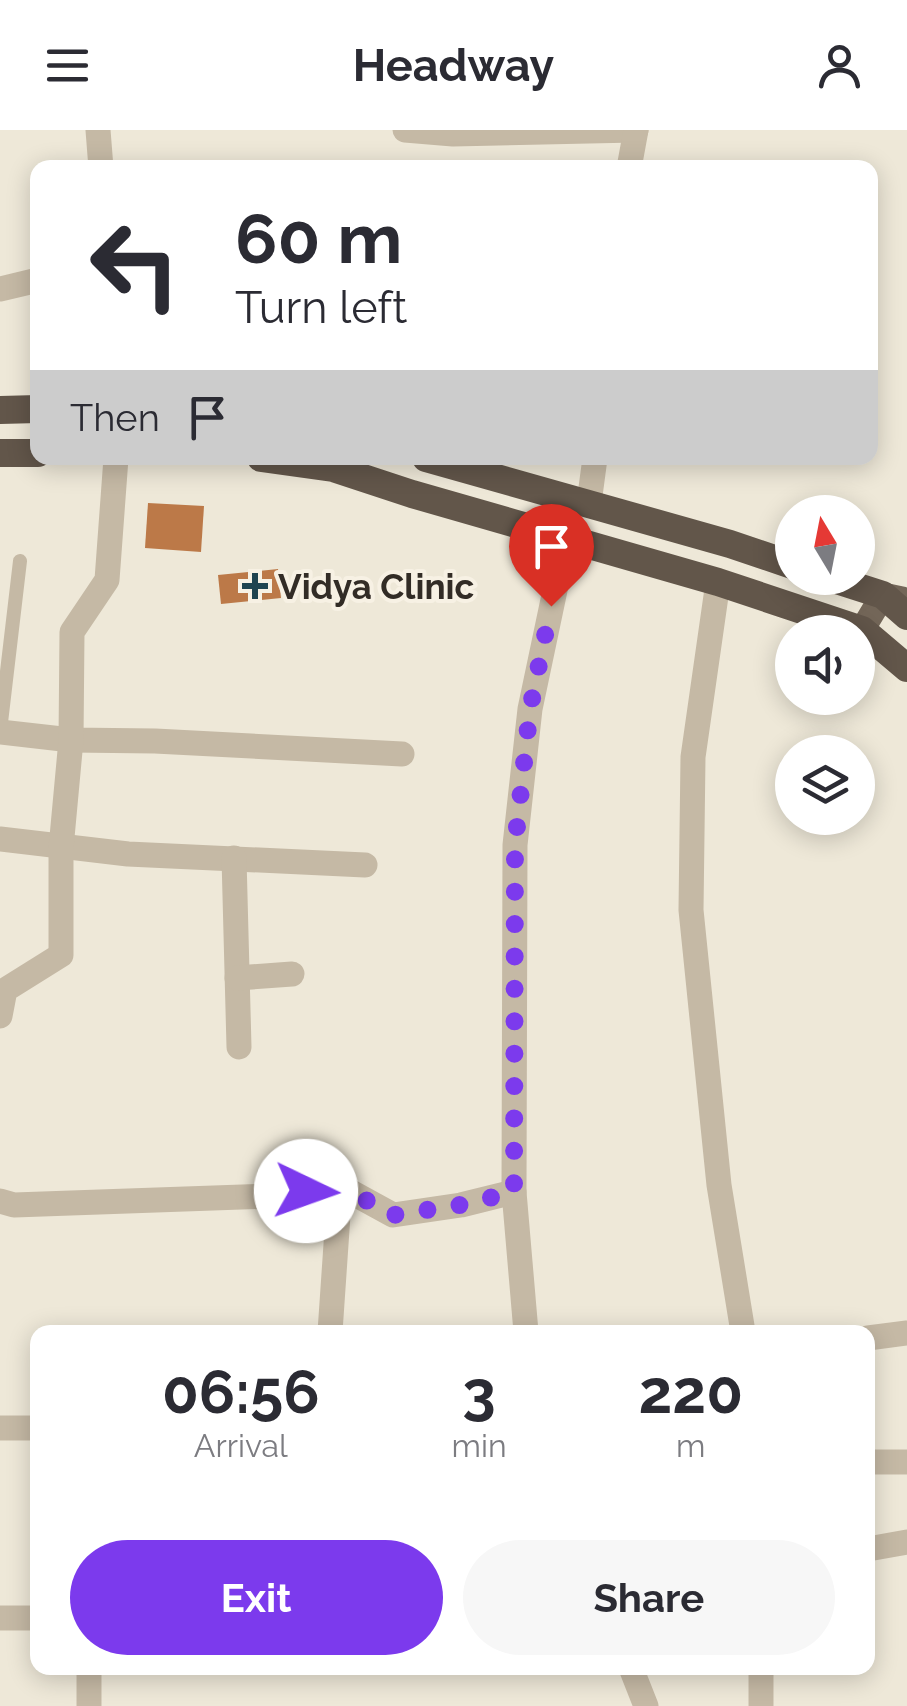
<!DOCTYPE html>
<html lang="en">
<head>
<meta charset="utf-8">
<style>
	:root { --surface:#fff; --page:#f7f7f7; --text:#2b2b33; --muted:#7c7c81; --accent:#7c3aed }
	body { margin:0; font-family:Raleway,sans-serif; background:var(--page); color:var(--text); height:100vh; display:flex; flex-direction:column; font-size:38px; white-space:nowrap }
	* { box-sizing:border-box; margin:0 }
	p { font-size:32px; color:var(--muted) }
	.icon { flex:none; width:55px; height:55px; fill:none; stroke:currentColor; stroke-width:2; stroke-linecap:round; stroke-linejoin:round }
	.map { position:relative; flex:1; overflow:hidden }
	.details { position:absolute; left:30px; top:1195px; width:845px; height:350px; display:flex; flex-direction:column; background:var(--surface); border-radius:20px; box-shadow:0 5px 25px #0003 }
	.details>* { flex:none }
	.banner { position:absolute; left:30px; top:30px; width:848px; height:305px; border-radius:20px; box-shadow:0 5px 25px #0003; background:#fff; color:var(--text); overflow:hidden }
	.needle { width:65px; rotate:350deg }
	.buttons { position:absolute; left:775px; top:365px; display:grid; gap:20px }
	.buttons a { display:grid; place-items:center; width:100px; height:100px; border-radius:50%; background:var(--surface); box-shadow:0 5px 25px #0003; font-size:50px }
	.pin { position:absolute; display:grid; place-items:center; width:85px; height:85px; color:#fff; margin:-102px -42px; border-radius:50% 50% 50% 0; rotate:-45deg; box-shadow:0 0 10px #0007 }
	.pin .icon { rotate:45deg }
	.me { position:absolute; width:110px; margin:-55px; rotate:93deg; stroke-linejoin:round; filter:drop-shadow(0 0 8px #0008) }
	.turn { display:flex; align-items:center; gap:35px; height:210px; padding:0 40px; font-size:45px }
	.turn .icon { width:130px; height:130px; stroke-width:2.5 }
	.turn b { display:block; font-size:70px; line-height:85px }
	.then { display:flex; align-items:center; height:95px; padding:0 40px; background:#0003; gap:20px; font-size:38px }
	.eta { display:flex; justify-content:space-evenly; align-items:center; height:170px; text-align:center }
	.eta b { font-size:60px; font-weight:700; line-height:70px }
	.action { display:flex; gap:20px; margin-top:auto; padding:20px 40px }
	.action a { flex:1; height:115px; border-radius:60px; background:var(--accent); color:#fff; font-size:40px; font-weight:700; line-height:115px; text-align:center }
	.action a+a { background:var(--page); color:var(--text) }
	header { display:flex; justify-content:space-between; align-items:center; height:130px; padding:0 40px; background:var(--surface); font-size:45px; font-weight:700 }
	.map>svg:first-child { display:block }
</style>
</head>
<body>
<header><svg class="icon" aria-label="menu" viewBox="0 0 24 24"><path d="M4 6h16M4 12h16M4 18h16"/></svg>Headway<svg class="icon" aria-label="person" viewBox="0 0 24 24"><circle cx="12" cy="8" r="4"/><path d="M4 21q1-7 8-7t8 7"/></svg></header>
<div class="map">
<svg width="907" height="1576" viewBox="0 0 907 1576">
	<rect width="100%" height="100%" fill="#eee8d8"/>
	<!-- building -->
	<g fill="#bc7948">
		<path d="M148,373L204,376L201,422L145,418Z"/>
		<path d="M278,439L281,468L221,474L218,445Z"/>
	</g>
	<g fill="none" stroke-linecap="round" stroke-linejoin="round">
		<!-- service -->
		<path stroke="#c5b9a5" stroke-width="14" d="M0,601L20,431"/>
		<!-- minor -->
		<g stroke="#c5b9a5" stroke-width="25">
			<path d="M98,0L101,38"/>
			<path d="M405,0L453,4L636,0"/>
			<path d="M629,38L636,0"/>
			<path d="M0,159L38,150"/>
			<path d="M589,373L595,328"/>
			<path d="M718,452L693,627L691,780L719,1055L743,1202"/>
			<path d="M0,602L71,610L155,611L402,624"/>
			<path d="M0,709L128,724L365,735"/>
			<path d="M234,728L239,917"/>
			<path d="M237,848L292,844"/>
			<path d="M0,886L5,860L61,825V718L71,610L72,502L107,450L116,328"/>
			<path d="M0,1071L14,1075L273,1066L340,1056L393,1085L461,1075L514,1062"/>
			<path d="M330,1202L340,1056"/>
			<path d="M526,1202L514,1062L515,715L530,579L566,408"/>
			<path d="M868,1208L907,1203"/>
			<path d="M0,1298H38"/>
			<path d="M868,1332H907"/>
			<path d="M868,1419L907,1412"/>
			<path d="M0,1488H38"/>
			<path d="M89,1538V1576"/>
			<path d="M631,1538L646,1576"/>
			<path d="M761,1576V1538"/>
		</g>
		<!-- primary -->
		<path stroke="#736658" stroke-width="25" d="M862,500L883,465L902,469"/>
		<!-- trunk -->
		<g stroke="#62564a" stroke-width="28">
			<path d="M0,280L38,279"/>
			<path d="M0,323H38"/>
			<path d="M261,328L333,338L412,364L718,452L862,500L907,538"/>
			<path d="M426,328L730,414L792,435"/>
			<path d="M830,448L883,465L907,486"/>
		</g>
	</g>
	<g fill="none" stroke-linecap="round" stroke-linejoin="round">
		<!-- route -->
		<path stroke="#7c3aed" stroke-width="18" stroke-dasharray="0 32.4" d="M306,1061L340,1056L393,1085L460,1075L514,1062L515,715L530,579L551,476"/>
	</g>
	<!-- markers -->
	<path fill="#1f4450" stroke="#f7f1e4" stroke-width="4" d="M250 441h10v10h10v10h-10v10h-10v-10h-10v-10h10z"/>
	<g text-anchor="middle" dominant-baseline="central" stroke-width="8" stroke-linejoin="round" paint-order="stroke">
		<!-- poi labels -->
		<g font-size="35" font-weight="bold" fill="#322c26" stroke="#f7f1e4" text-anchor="start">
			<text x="278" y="456">Vidya Clinic</text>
		</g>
	</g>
</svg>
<div class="buttons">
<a><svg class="needle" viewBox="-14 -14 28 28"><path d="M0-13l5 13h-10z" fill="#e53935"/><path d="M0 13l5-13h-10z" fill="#7c7c81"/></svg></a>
<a><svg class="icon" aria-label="sound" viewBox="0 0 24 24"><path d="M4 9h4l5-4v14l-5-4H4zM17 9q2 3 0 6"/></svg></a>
<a><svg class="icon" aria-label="layers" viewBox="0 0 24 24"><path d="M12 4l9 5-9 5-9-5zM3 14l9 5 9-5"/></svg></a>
</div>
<div class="pin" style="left:551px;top:476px;background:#d93025"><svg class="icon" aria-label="arrive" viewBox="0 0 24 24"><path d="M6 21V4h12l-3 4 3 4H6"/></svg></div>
<svg class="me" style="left:306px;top:1061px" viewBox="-20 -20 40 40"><circle r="19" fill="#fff"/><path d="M0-13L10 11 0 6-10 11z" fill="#7c3aed"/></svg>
<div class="banner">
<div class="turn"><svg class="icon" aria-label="left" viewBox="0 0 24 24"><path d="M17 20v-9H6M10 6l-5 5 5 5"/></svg><div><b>60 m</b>Turn left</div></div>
<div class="then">Then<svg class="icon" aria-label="arrive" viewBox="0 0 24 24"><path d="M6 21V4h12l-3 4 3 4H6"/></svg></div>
</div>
<section class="details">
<div class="eta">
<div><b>06:56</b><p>Arrival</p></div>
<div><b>3</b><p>min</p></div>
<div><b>220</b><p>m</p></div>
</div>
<div class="action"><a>Exit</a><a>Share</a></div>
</section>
</div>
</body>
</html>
